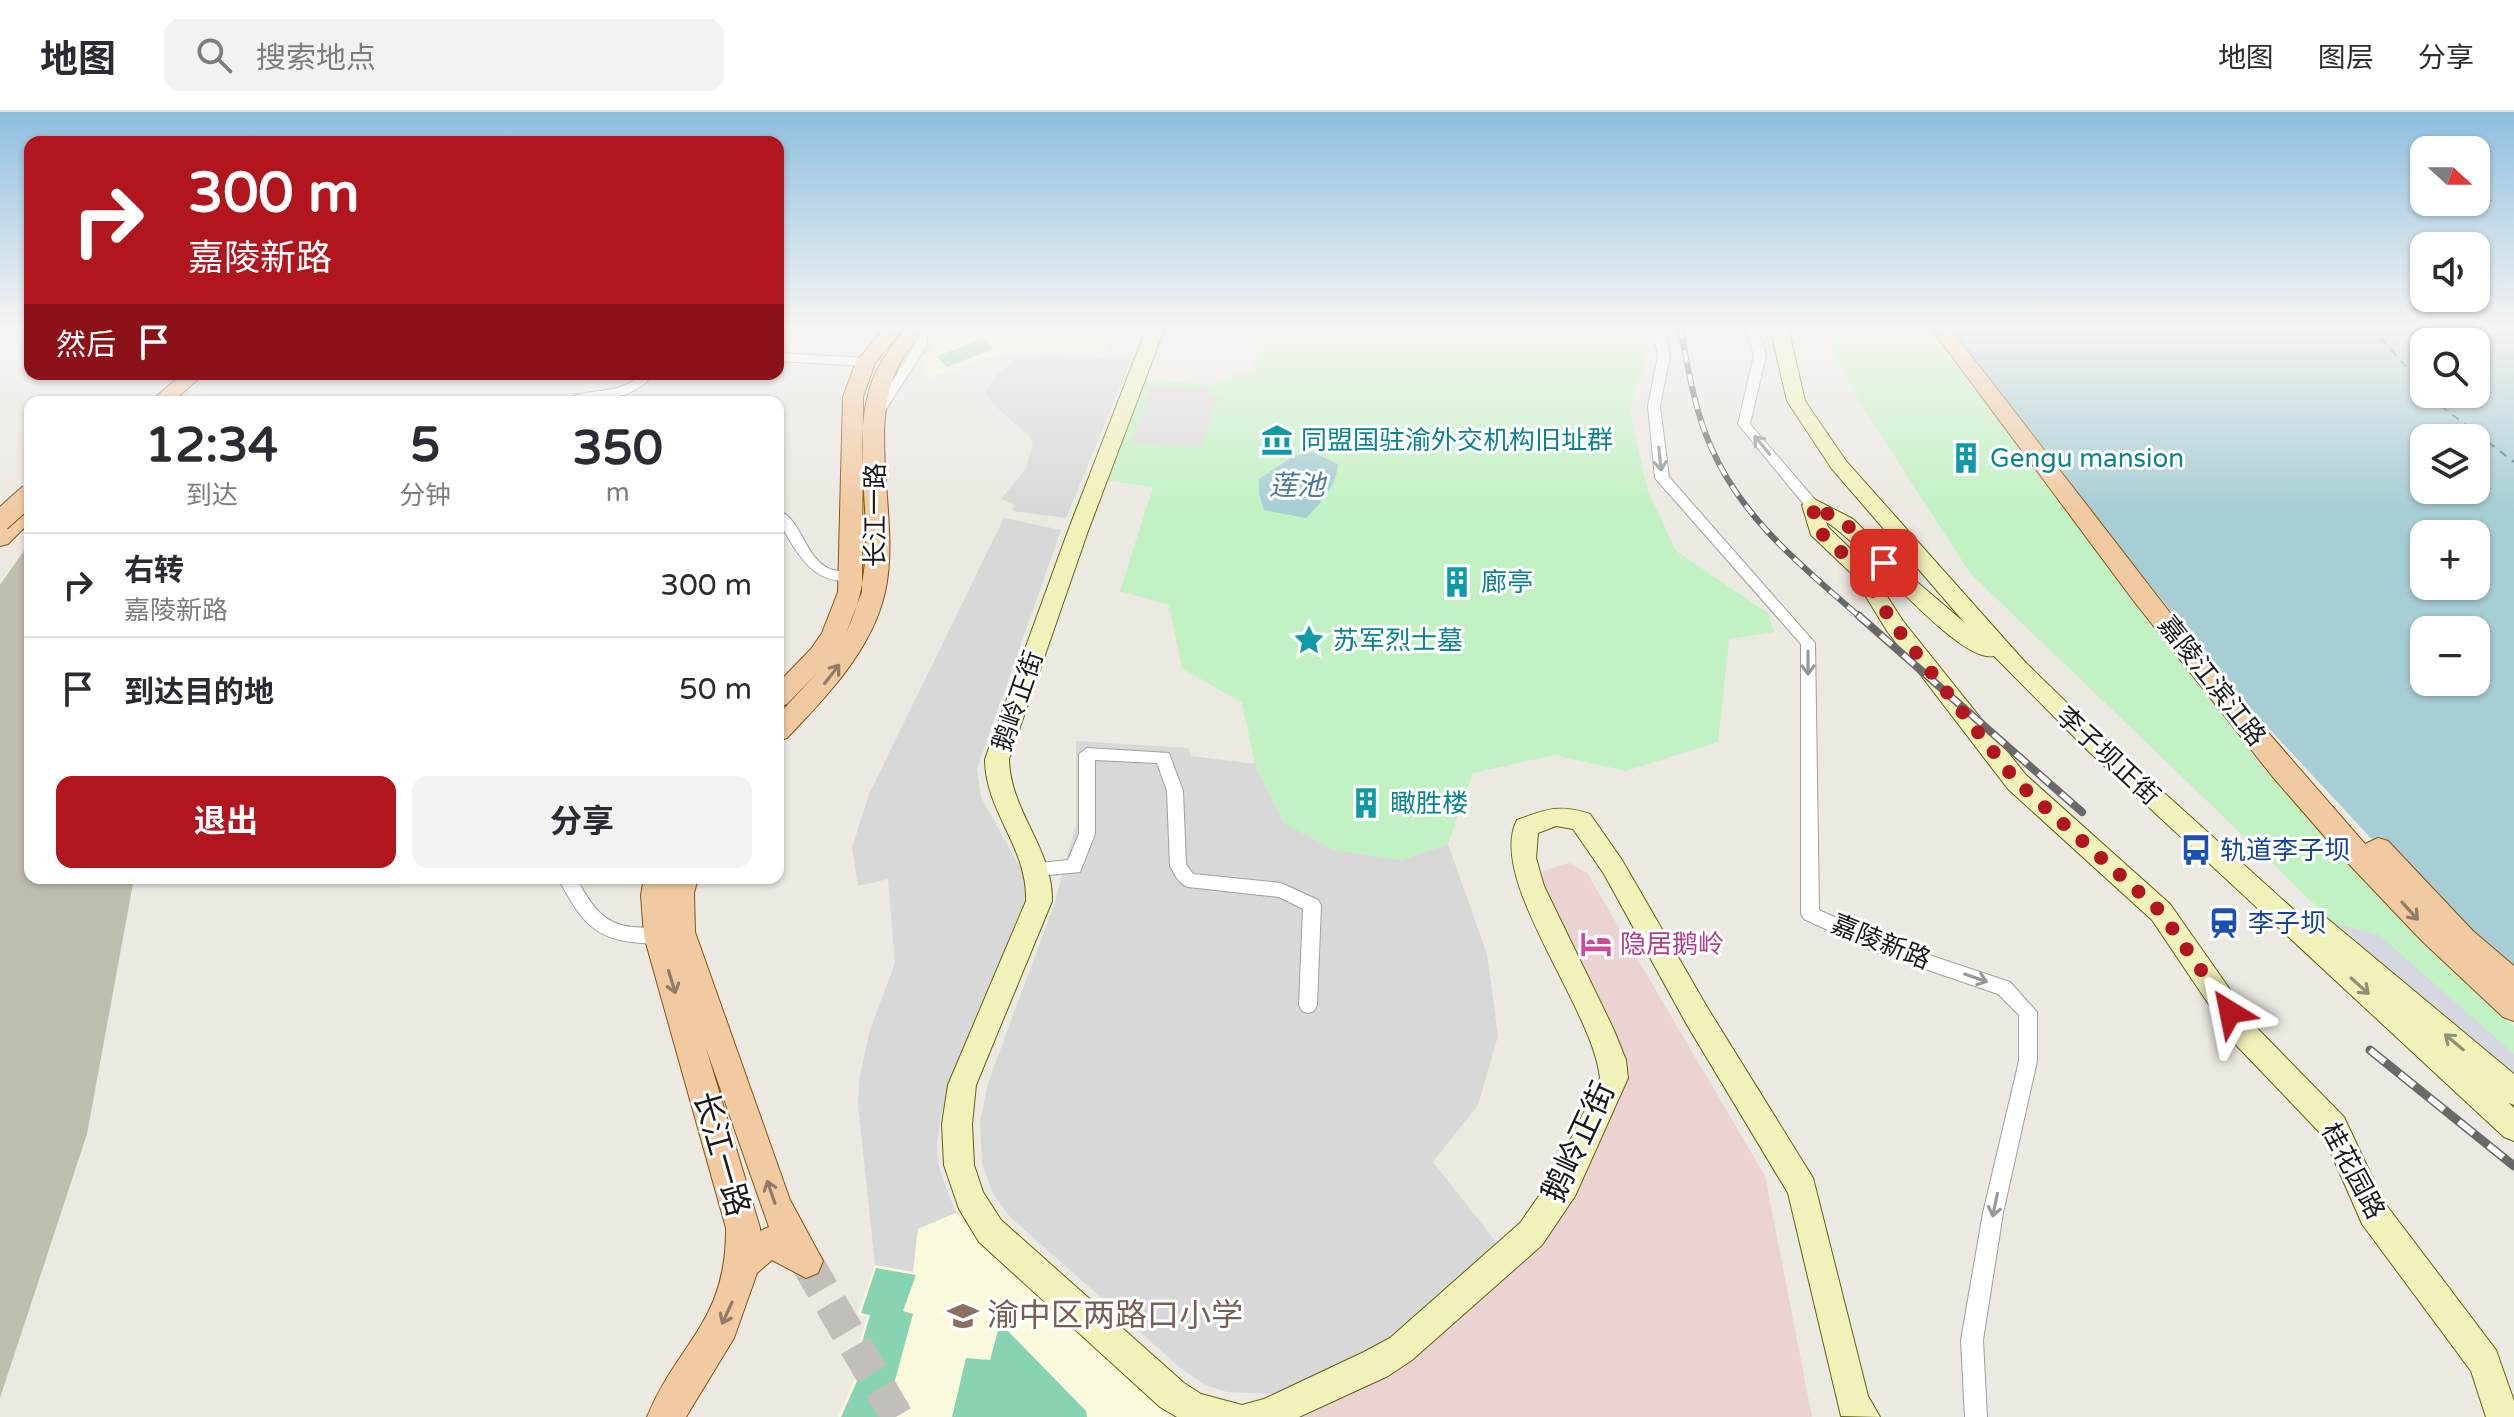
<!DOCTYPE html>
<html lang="zh">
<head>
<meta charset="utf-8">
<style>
	:root { --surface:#fff; --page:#f2f2f3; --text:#2b2b33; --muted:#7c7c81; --line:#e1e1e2; --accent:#b1161f }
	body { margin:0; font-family:"Varela Round","Noto Sans SC",sans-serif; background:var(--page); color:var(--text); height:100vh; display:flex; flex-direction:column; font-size:30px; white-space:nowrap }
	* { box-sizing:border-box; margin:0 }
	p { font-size:26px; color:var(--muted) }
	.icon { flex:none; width:44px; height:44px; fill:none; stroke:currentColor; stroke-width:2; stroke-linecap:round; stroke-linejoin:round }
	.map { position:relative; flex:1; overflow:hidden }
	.details { position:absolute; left:24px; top:284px; width:760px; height:488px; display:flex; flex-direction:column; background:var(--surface); border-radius:16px; box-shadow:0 2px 6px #0004 }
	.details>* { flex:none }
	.banner { position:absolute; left:24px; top:24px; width:760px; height:244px; border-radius:16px; box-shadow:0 2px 6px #0004; background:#b1161f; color:#fff; overflow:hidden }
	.needle { width:52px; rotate:111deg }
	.fabs { position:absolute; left:2410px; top:24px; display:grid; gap:16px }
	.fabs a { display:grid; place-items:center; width:80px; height:80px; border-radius:16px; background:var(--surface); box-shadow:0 2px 6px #0004; font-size:40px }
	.pin { position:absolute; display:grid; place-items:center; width:68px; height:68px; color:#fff; margin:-34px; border-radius:16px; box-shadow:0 4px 12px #0006 }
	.me { position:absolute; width:88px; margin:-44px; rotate:325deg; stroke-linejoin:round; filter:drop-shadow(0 0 6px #0008) }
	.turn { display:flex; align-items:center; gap:28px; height:168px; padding:0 32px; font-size:36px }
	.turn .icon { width:104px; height:104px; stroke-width:2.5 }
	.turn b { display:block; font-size:56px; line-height:68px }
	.then { display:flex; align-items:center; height:76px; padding:0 32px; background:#0003; gap:16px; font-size:30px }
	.eta { display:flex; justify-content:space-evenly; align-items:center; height:136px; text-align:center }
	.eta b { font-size:48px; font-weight:700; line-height:56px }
	.action { display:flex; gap:16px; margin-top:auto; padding:16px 32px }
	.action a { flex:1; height:92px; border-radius:16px; background:var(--accent); color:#fff; font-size:32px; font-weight:700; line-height:92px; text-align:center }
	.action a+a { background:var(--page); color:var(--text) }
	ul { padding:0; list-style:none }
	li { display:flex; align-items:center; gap:24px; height:104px; padding:0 32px; border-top:2px solid var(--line) }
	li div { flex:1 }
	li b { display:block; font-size:30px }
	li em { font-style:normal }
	header { display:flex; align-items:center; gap:48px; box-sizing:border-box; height:112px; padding:0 40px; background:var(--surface); border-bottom:2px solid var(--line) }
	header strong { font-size:38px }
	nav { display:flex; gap:44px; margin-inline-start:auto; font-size:28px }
	.search { width:560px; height:72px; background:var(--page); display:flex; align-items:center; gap:20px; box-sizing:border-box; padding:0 28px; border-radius:16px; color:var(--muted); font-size:30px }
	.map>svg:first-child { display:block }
</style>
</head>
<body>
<header>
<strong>地图</strong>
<div class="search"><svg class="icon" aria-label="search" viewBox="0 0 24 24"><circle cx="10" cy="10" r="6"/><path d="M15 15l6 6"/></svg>搜索地点</div>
<nav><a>地图</a><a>图层</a><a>分享</a></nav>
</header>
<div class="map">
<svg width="2514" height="1305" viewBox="0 0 2514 1305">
	<rect width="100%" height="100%" fill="#ece8e2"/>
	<!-- residential -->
	<g fill="#d9d8d8">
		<path d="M1056,243L1131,248L1066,406L1013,399L1014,392L1001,387L1026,357L1033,331L1028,323L993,292L986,280L998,262L1017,245Z"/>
		<path d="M1004,406L1061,418L977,657L981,685L1023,761L1027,774L1024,789L951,972L941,1002L937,1034L939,1056L956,1101L918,1117L913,1160L875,1153L858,992L859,968L870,918L895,851L888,767L858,774L852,736L869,682Z"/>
		<path d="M1076,629L1188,636L1191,644L1255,652L1285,712L1401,748L1448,732L1487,842L1498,924L1478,993L1433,1050L1500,1135L1392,1227L1369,1241L1274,1282L1227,1280L1205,1273L1184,1259L1010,1105L992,1080L982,1051L980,1010L988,971L1054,793L1076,712Z"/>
	</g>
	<!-- commercial -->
	<path fill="#ebd2d3" d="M1569,751L1587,761L1765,1064L1812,1305H1288L1559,1106L1620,988L1623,966L1543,778V759Z"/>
	<!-- education -->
	<g fill="#fbf9dc">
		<path d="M989,215H1114L1106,240H1026L987,246L929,266L923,246L945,228L980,223Z"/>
		<path d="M956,1101L978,1128L1171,1299L1168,1305H838L857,1262L850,1260L867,1205L857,1203L875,1153L913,1160L918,1117Z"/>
	</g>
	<!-- construction -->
	<path fill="#bfbeae" d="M30,430V766H134L87,1022L0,1286V473Z"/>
	<!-- park -->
	<g fill="#c2f2c3">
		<path d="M1282,215H1641L1648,238L1630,298L1647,377L1676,439L1768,501L1774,520L1729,527L1718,630L1626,659L1555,643L1473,661L1448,732L1401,748L1334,738L1285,712L1255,652L1242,591L1182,556L1169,493L1120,479L1153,375L1103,368L1143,267L1213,273L1251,257L1268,223L1275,222Z"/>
		<path d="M1820,215H1927L2261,654L2423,832L2514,914V966L2336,813L1970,461L1860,291Z"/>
	</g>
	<!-- pitch -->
	<g fill="#88d3b1">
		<path d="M983,227L993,237L947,255L937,244Z"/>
		<path d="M876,1156L916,1163L903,1199L913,1202L885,1305H841L861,1260L854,1258L870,1203L861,1201Z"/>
		<path d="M1000,1211L1086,1299L1087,1305H952L966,1246L990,1248Z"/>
	</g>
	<!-- parking -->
	<path fill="#dbdbdb" d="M1152,274L1204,277L1218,286L1201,336L1131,331Z"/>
	<!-- plaza -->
	<path fill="#d6d7e1" d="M2337,812L2379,823L2514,942V967Z"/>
	<!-- water -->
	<g fill="#a7cdd5" fill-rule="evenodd">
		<path d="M1945,215H2514V880L2236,581ZM2424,230H2476V282H2424ZM2424,326H2476V378H2424ZM2424,422H2476V474H2424ZM2424,518H2476V570H2424Z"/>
		<path d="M1312,340L1338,352C1336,375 1322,390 1306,406L1264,398L1259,382V367L1294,344Z"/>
	</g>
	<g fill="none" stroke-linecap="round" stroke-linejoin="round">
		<!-- ferry -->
		<g stroke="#507998" stroke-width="2" stroke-dasharray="8 7" stroke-linecap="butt">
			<path d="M2371,215L2424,275"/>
			<path d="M2431,282L2441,294L2514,350"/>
		</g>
		<!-- primary-tunnel -->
		<path stroke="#c2bfba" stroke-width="33" stroke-dasharray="33 16" stroke-linecap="butt" d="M806,1149L897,1305"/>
		<defs>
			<g id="street">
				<path d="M780,215H792L782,229L778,230Z"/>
				<path d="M1652,215H1664L1670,243L1660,294L1669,365L1815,531L1819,798L1884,828L2010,870L2037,900V949L2003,1101L1983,1228L1987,1305H1965L1961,1228L1983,1101L2019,949V903L1998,882L1873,839L1804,807L1801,802V532L1655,366L1648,294L1658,243Z"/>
				<path d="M1745,215H1757L1766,243L1750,312L1817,390V396H1807L1738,312L1754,243Z"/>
				<path d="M921,219L927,223V233L882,304H874L872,301L915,233V223Z"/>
				<path d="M778,241L866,246L872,250L866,254L778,249Z"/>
				<path d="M641,262H654C633,289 595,290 563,290C586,273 620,286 641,262Z"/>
				<path d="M778,398C803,408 804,446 830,457C838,460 847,459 856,461L858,464L856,467C822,475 804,453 789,427C782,414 778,413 778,398Z"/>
				<path d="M1087,636L1169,641L1183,679L1186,752L1193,762L1281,771L1318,788L1321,793L1317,893L1314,899L1308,901L1302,899L1299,893L1303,797L1279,785L1188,775C1179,772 1174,762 1170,754L1167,679L1157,651L1095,648V722L1080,760L1038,764L1032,762L1029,757L1032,752L1068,748L1079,722V642Z"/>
				<path d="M558,766H576C590,790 601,812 632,815C643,816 654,815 664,819L667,824L664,829C654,833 643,831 632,830C590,826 577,801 558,766Z"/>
			</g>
			<g id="secondary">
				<path d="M1147,215H1165L1088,419L1009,647C1010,700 1053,736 1052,789L976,973L972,1012L974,1053L983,1080L1001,1108L1184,1271L1201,1282L1242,1293L1264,1287L1364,1240L1390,1226L1520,1111L1553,1064L1600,966C1593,896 1486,767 1517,708C1547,697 1559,692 1590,702L1622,748L1707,895L1813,1066L1868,1284L1880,1305L1841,1304L1788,1081L1687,913L1604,762L1573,717L1556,714L1538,721L1536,746L1544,774L1613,916L1626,948L1628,966L1575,1084L1542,1133L1412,1248L1388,1264L1299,1305H1177L1160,1295L979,1130L959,1097L944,1053L942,1012L948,973L1026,789C1028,736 985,699 985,647L1068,419Z"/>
				<path d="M1770,215H1788L1805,289L1846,349L2025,550L2101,624L2303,806L2314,800L2323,803L2514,962V993L2509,991L2514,996V1029L2504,1025L2085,636L1994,544C1957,552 1862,430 1826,410L1828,415L1866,452L1903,509L2026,663L2170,792L2257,916L2344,1005L2384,1090L2496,1238L2514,1289V1305H2486L2471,1259L2362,1112L2324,1025L2237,934L2152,808L2008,677L1887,519L1852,462L1811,423L1802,393L1812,386L1853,407L1910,464L1965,511L1832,357L1787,289Z"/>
			</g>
			<g id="primary">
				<path d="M885,215H904L875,251L863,285L862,480L846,521C889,432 845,354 871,272C879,250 892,233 907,215H927C920,225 910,234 904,244C862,310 902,406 885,480C872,538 827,584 787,626L778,629V603L818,560L787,592L778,595V571L811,537L822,521L838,480L843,285L856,250Z"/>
				<path d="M1930,215H1949L2219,564L2365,732L2378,726L2388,729L2473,819L2514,854V909L2503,905L2422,829L2345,748L2272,664L2133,488Z"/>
				<path d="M182,262H204L172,290H150Z"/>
				<path d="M30,390V410L8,432L0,434V414L22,392Z"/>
				<path d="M644,766H698L694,781L695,820L790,1088L823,1149L818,1161L806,1166L772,1148L757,1161L734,1226L686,1305H647C678,1230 727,1210 726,1116L644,824L641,783ZM706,936L769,1115L760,1119V1116Z"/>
			</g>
		</defs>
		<!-- street casing -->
		<use href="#street" stroke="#9f9f9f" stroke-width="2"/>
		<!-- secondary casing -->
		<use href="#secondary" stroke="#606410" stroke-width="2"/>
		<!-- primary casing -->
		<use href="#primary" stroke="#825610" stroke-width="2"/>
		<!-- street -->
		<use href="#street" fill="#fff" fill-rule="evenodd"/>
		<!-- secondary -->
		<use href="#secondary" fill="#f1f1ba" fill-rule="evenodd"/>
		<!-- primary -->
		<use href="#primary" fill="#f1caa2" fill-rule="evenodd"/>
		<defs>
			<path id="rail-far2" d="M1680,215C1688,255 1694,297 1711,335C1742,407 1803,455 1860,505"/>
			<path id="rail-far1" d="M1858,503L2082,700"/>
			<path id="rail" d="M2370,938L2514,1054"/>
		</defs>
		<!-- rail-far2 casing -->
		<use href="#rail-far2" stroke="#696969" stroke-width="6"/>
		<!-- rail-far1 casing -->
		<use href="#rail-far1" stroke="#696969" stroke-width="8"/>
		<!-- rail casing -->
		<use href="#rail" stroke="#696969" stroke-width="9"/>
		<!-- rail-far2 -->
		<use href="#rail-far2" stroke="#fff" stroke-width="4" stroke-dasharray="12" stroke-linecap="butt"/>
		<!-- rail-far1 -->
		<use href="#rail-far1" stroke="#fff" stroke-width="5" stroke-dasharray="15" stroke-linecap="butt"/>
		<!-- rail -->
		<use href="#rail" stroke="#fff" stroke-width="6" stroke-dasharray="19" stroke-linecap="butt"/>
		<defs>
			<path id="primary-bridge" d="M0,409L30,382"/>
		</defs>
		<!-- primary-bridge casing -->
		<use href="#primary-bridge" stroke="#825610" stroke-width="23" stroke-linecap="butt"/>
		<!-- primary-bridge -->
		<use href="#primary-bridge" stroke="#f1caa2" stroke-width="21"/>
	</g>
	<!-- one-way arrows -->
	<defs><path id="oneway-shaft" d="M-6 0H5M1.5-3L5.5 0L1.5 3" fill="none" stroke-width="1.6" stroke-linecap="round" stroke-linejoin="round" transform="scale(2)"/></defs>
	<g stroke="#989898">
		<use href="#oneway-shaft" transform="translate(1762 333) rotate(-130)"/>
		<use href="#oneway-shaft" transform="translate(1660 347) rotate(84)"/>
		<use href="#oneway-shaft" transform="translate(1808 551) rotate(90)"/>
		<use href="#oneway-shaft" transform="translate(1976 866) rotate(19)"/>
		<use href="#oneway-shaft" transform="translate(1995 1093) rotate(102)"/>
	</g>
	<g stroke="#917b65">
		<use href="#oneway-shaft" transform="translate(832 562) rotate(-52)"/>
		<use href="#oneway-shaft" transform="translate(2410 799) rotate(48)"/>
		<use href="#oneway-shaft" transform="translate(672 870) rotate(73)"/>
		<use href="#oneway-shaft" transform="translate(771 1080) rotate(-109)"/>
		<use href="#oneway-shaft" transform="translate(727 1201) rotate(115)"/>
	</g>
	<g stroke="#919172">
		<use href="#oneway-shaft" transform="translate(2360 874) rotate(42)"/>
		<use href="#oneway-shaft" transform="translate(2454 930) rotate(-140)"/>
	</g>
	<!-- sky -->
	<linearGradient id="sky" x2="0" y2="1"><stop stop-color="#8ebee0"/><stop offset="0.54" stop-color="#f6f5f2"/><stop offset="1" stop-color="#f6f5f2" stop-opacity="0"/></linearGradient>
	<rect width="2514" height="398" fill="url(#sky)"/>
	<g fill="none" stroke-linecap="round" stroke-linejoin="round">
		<!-- route -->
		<path stroke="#b1161f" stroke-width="14" stroke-dasharray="0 25.2" d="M1884,451L1846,412L1812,393L1818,418L1859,457L1895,514L2017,670L2161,800L2230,900"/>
	</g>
	<!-- icons -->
	<defs>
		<symbol id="museum-bare" viewBox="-9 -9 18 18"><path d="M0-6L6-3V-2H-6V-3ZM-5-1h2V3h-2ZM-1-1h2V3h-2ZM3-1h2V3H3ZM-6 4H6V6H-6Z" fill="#0f9aa8" stroke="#fff" stroke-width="2.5" paint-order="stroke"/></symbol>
		<symbol id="building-bare" viewBox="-9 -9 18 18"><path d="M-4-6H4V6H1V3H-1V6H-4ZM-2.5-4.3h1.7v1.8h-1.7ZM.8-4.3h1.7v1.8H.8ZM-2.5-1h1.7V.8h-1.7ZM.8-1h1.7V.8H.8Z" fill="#0f9aa8" stroke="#fff" stroke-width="2.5" paint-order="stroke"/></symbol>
		<symbol id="sight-bare" viewBox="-9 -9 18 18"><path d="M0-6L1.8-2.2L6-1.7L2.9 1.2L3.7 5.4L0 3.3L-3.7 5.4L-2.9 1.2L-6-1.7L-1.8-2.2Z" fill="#0f9aa8" stroke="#fff" stroke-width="2.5" paint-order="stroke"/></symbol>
		<symbol id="bus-bare" viewBox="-9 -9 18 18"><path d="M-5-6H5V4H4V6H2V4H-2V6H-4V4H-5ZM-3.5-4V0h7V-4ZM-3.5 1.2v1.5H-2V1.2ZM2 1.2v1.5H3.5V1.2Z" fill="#1a4fb4" stroke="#fff" stroke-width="2.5" paint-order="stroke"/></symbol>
		<symbol id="station-bare" viewBox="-9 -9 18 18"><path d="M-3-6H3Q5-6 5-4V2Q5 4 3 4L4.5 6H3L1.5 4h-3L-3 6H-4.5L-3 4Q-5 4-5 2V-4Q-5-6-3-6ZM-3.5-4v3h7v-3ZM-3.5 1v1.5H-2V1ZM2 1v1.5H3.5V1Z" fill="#1a4fb4" stroke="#fff" stroke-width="2.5" paint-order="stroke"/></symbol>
		<symbol id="hotel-bare" viewBox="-9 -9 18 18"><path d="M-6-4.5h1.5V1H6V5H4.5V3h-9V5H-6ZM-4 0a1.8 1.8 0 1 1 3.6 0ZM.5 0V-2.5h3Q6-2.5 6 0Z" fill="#d1479c" stroke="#fff" stroke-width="2.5" paint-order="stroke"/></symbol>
		<symbol id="school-bare" viewBox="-9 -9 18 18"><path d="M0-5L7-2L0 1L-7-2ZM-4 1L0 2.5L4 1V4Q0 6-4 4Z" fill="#8d6e63" stroke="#fff" stroke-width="2.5" paint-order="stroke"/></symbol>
	</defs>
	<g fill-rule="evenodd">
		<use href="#museum-bare" x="1255" y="306" width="44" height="44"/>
		<use href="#building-bare" x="1944" y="324" width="44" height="44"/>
		<use href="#building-bare" x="1435" y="448" width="44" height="44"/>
		<use href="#sight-bare" x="1287" y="506" width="44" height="44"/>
		<use href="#building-bare" x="1344" y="669" width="44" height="44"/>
		<use href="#bus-bare" x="2174" y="716" width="44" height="44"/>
		<use href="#station-bare" x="2202" y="789" width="44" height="44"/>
		<use href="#hotel-bare" x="1574" y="810" width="44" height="44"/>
		<use href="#school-bare" x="941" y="1182" width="44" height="44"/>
	</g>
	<g text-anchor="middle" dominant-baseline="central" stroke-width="6" stroke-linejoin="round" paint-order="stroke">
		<!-- culture labels -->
		<g font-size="26" fill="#0d838f" stroke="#fff" text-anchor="start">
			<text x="1301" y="328">同盟国驻渝外交机构旧址群</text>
			<text x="1990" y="346">Gengu mansion</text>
			<text x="1481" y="470">廊亭</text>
			<text x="1333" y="528">苏军烈士墓</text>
			<text x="1390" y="691">瞰胜楼</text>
		</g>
		<!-- street labels -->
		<g font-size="26" fill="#1b1b1b" stroke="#fff">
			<text transform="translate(875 403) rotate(-90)">长江一路</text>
			<text transform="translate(2212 569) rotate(52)">嘉陵江滨江路</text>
			<text transform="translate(1018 589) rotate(-71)">鹅岭正街</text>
			<text transform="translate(2108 644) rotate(43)">李子坝正街</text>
			<text transform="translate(1881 830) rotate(22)">嘉陵新路</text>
			<text transform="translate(2353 1059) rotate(62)">桂花园路</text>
		</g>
		<!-- transit labels -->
		<g font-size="26" fill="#164399" stroke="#fff" text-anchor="start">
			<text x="2220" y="738">轨道李子坝</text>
			<text x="2248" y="811">李子坝</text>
		</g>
		<!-- hotel labels -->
		<g font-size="26" fill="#b23c85" stroke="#fff" text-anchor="start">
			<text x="1620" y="832">隐居鹅岭</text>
		</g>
		<!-- water labels -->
		<g font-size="28" font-style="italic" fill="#507998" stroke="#fff">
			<text x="1297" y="374">莲池</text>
		</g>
		<!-- near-street labels -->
		<g font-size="32" fill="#1b1b1b" stroke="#fff">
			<text transform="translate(1579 1030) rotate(-65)">鹅岭正街</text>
			<text transform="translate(721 1042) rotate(74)">长江一路</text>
		</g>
		<!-- near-education labels -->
		<g font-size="32" fill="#785e54" stroke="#fff" text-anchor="start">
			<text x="987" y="1204">渝中区两路口小学</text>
		</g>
	</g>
</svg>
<div class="fabs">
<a><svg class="needle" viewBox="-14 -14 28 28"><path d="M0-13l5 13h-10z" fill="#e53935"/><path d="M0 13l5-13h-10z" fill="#7c7c81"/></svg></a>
<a><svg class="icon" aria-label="sound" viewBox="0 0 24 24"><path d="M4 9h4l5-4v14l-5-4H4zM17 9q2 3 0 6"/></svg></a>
<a><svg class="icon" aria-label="search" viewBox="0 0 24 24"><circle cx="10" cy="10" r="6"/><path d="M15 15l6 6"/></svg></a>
<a><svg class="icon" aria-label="layers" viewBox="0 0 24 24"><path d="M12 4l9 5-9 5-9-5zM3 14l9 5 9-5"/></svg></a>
<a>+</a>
<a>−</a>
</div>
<div class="pin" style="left:1884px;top:451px;background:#d93025"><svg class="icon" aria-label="arrive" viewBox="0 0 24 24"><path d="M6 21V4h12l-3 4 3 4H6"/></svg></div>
<svg class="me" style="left:2230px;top:900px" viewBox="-20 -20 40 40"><path d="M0-17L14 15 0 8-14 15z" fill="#b1161f" stroke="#fff" stroke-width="4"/></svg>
<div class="banner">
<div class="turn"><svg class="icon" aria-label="right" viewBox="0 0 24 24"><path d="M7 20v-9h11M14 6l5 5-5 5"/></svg><div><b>300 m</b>嘉陵新路</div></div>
<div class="then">然后<svg class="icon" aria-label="arrive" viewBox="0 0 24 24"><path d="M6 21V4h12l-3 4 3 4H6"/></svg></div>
</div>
<section class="details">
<div class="eta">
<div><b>12:34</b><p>到达</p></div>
<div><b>5</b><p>分钟</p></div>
<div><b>350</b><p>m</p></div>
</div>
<ul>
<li><svg class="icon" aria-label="right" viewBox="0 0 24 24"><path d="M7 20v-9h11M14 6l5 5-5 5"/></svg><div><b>右转</b><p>嘉陵新路</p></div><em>300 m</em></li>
<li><svg class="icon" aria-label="arrive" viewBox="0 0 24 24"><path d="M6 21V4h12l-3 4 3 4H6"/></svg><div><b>到达目的地</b></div><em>50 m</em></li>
</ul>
<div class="action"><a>退出</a><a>分享</a></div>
</section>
</div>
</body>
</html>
